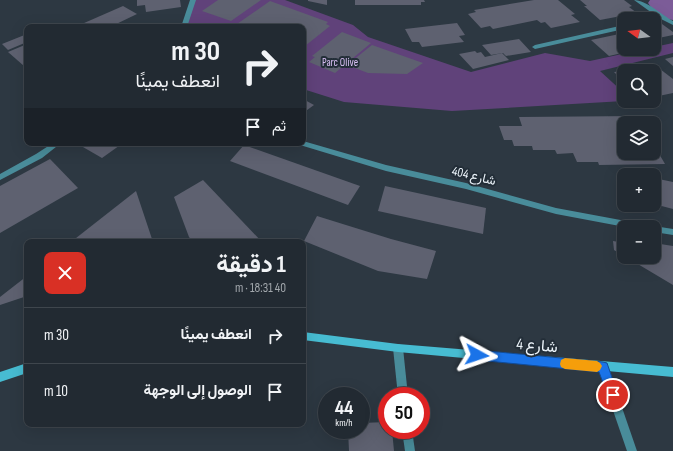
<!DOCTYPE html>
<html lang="ar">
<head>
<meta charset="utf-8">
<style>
	:root { --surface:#222a32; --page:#2a323a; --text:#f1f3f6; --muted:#a2a7ac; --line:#3f464d }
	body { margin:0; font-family:"Sofia Sans Condensed",Vazirmatn,sans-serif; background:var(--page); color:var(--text); direction:rtl; height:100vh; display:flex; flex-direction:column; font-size:15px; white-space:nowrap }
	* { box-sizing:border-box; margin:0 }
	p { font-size:13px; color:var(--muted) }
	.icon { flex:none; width:22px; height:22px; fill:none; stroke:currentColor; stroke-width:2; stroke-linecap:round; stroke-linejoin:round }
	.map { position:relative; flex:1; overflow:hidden; direction:ltr }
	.drawer { position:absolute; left:24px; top:239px; width:282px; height:188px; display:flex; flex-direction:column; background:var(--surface); border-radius:8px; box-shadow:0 4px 16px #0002,0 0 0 1px var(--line); direction:rtl }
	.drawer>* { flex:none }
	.hud { position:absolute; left:24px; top:24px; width:282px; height:122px; border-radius:8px; box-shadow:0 4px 16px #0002,0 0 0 1px var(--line); direction:rtl; background:#222a32; color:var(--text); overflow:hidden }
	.needle { width:26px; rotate:285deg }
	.buttons { position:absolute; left:617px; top:12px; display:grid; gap:8px }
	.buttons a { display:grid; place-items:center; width:44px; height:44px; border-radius:8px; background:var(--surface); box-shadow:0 4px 16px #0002,0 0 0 1px var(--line); font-size:20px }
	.speed { position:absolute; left:318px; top:387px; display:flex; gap:8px; font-size:20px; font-weight:700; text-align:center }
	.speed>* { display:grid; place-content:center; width:52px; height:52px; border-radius:50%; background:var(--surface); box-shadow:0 4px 16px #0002,0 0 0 1px var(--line); line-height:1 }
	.speed small { font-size:10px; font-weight:400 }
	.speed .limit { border:6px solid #d22; background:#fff; color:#111 }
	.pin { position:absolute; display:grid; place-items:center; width:34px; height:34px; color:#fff; margin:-17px; border:2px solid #fff; border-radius:50%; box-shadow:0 1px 4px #0007 }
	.me { position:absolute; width:44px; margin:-22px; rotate:95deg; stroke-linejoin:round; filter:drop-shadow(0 0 3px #0008) }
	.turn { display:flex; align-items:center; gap:14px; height:84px; padding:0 20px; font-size:18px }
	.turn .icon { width:52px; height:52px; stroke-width:2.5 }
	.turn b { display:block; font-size:28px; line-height:34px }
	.then { display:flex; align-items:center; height:38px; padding:0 20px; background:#0003; gap:8px; font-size:15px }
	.round { display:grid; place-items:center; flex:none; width:42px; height:42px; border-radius:8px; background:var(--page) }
	.head { display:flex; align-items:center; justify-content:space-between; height:68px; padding:0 20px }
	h1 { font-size:24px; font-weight:700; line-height:30px }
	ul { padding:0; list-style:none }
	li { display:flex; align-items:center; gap:12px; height:56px; padding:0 20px; border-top:1px solid var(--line) }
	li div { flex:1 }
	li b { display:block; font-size:15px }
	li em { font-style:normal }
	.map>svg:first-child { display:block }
</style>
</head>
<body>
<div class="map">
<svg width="673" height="451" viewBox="0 0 673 451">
	<rect width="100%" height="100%" fill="#2d3842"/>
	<!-- green -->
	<path fill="#60427a" d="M192,0H285L353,25L368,37L471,72L545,53L590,61L645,49H654V47L673,43V53L600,71L624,93V101L452,111L344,102L303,89V27H187Z"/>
	<!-- forest -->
	<path fill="#7c5c98" d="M650,0H673V20L659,18L648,3Z"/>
	<!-- building -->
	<g fill="#5e6170">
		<path d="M137,0H180L181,7L146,12L145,5L137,6Z"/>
		<path d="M218,0H261L231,21L202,11Z"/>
		<path d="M308,0H327V5L308,1Z"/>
		<path d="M355,0H424L425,2H421V5H355Z"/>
		<path d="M534,0H558L575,14L571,15L580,22L551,28L545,22L541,23L537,20L493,29L490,26L481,28L468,14L476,12L474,10Z"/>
		<path d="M580,0H624L632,6L629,7L637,13L600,20L584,6H587Z"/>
		<path d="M270,1L328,22L326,24L330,26L305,46H303V27H236L240,25L237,24Z"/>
		<path d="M123,6L137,14L110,27H75Z"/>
		<path d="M457,23L465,35L459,36L464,42L422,47L419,42H412L405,29Z"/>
		<path d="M662,24L673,32V35L654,39V26Z"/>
		<path d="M342,32L371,43L335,73L309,62L315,57L312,56Z"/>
		<path d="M624,33V49L635,50L609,56L591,40Z"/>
		<path d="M27,34V42L8,50L2,44Z"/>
		<path d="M519,39L531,52L506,56L503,53L491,55L482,45Z"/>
		<path d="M27,44V64L24,66L8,52Z"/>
		<path d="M372,45L423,63L407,74L368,73L347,65Z"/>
		<path d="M475,51L477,53L481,52L485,57L502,53L509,60L473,69L459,54Z"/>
		<path d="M673,57V66L665,59Z"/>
		<path d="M660,69L673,79V93L654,97V70Z"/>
		<path d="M624,71V82L614,72Z"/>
		<path d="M303,99L314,105L303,113Z"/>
		<path d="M637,116L641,123H624V153H654V145L665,164L599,165L598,162H577L573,153L557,154L555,150H533L532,146H514L512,140H504L499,126H522L519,117Z"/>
		<path d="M76,143H123L102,158Z"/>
		<path d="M244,145L360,186L348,205L230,161Z"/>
		<path d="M50,159L78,188L0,233V186Z"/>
		<path d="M654,178L673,182V209L654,204Z"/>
		<path d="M203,180L262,242H193L189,237L174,197Z"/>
		<path d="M385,186L486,208L483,234L378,211Z"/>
		<path d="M136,191L153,242H71Z"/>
		<path d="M317,216L391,239L436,251L427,279L378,271L304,241Z"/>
		<path d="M618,237L624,238V256L614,250L613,241L619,242Z"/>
		<path d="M654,243L673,246V285L626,257H654Z"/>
		<path d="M27,276V296L0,305V297Z"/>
		<path d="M387,422V430H392L394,451H349L348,430H361V423Z"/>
	</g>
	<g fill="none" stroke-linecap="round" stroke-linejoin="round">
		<!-- minor -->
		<g fill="#498c9a" fill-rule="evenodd">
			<path d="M190,0H196L187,27H181Z"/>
			<path d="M634,0C646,0 662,15 673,21V25L659,18Z"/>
			<path d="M624,25V29L535,49L532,47L535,45Z"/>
			<path d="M303,141L386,165L466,183L556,208L642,224L645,225L646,227H625L556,214L466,189L386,171L300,145L299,143H303Z"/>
			<path d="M53,143H61L42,158L0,180V174L36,154Z"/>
			<path d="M654,226L673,229V235L654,232V227H651Z"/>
			<path d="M398,344L401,345L403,348L408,396H398L393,348L395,345Z"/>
			<path d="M603,362L606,364L608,367L637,451H627L598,367L600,364Z"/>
			<path d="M402,430H412L415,451H405Z"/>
		</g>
		<!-- secondary -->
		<g fill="#47bcd2" fill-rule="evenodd">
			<path d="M303,332L398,344L673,367V377L398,352L303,340Z"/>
			<path d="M27,363V373L0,382V372Z"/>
		</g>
	</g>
	<!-- route -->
	<path fill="#1a73e8" stroke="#114b97" d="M477,350L603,362L607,363L618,395L617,399L613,401L609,399L599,372L477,360L473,359L471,355L473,352Z"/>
	<!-- slow -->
	<path fill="#f59e0b" d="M565,358L597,361L600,363L602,366L600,370L597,372L565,369L561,367L560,364L561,360Z"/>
	<g text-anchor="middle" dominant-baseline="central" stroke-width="4" stroke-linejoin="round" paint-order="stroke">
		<!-- far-park labels -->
		<g font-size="11" fill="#dac0f5" stroke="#232e38">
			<text x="340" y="62">Parc Olive</text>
		</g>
		<!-- street labels -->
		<g font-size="13" fill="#edf5fb" stroke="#232e38">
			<text transform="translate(474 176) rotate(14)">شارع 404</text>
		</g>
		<!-- near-street labels -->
		<g font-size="16" fill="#edf5fb" stroke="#232e38">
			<text transform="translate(537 346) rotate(5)">شارع 4</text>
		</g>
	</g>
</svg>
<div class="buttons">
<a><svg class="needle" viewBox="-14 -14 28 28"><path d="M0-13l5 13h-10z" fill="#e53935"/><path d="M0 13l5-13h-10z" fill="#a2a7ac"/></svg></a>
<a><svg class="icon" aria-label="search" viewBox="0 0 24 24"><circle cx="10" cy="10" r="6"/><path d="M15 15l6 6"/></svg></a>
<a><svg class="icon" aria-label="layers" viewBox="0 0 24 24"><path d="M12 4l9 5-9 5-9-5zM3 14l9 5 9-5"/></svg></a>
<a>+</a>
<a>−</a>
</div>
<div class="speed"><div>44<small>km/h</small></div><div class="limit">50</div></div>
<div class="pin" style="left:613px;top:395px;background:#d93025"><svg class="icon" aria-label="arrive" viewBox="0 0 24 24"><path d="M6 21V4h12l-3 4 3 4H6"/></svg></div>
<svg class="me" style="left:477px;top:355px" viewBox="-20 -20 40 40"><path d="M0-17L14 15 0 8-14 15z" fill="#1a73e8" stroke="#fff" stroke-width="4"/></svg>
<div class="hud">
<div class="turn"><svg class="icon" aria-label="right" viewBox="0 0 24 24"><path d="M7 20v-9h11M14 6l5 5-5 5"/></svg><div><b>30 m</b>انعطف يمينًا</div></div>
<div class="then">ثم<svg class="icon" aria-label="arrive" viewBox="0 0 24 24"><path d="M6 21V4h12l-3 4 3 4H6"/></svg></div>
</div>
<section class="drawer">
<div class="head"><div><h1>1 دقيقة</h1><p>40 m · 18:31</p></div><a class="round" style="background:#d93025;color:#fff"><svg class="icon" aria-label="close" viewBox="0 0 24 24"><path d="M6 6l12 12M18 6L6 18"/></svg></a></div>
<ul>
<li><svg class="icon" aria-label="right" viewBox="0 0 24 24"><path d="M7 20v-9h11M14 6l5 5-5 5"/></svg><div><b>انعطف يمينًا</b></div><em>30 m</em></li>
<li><svg class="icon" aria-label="arrive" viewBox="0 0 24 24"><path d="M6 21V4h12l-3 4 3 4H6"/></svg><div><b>الوصول إلى الوجهة</b></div><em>10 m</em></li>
</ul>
</section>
</div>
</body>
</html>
